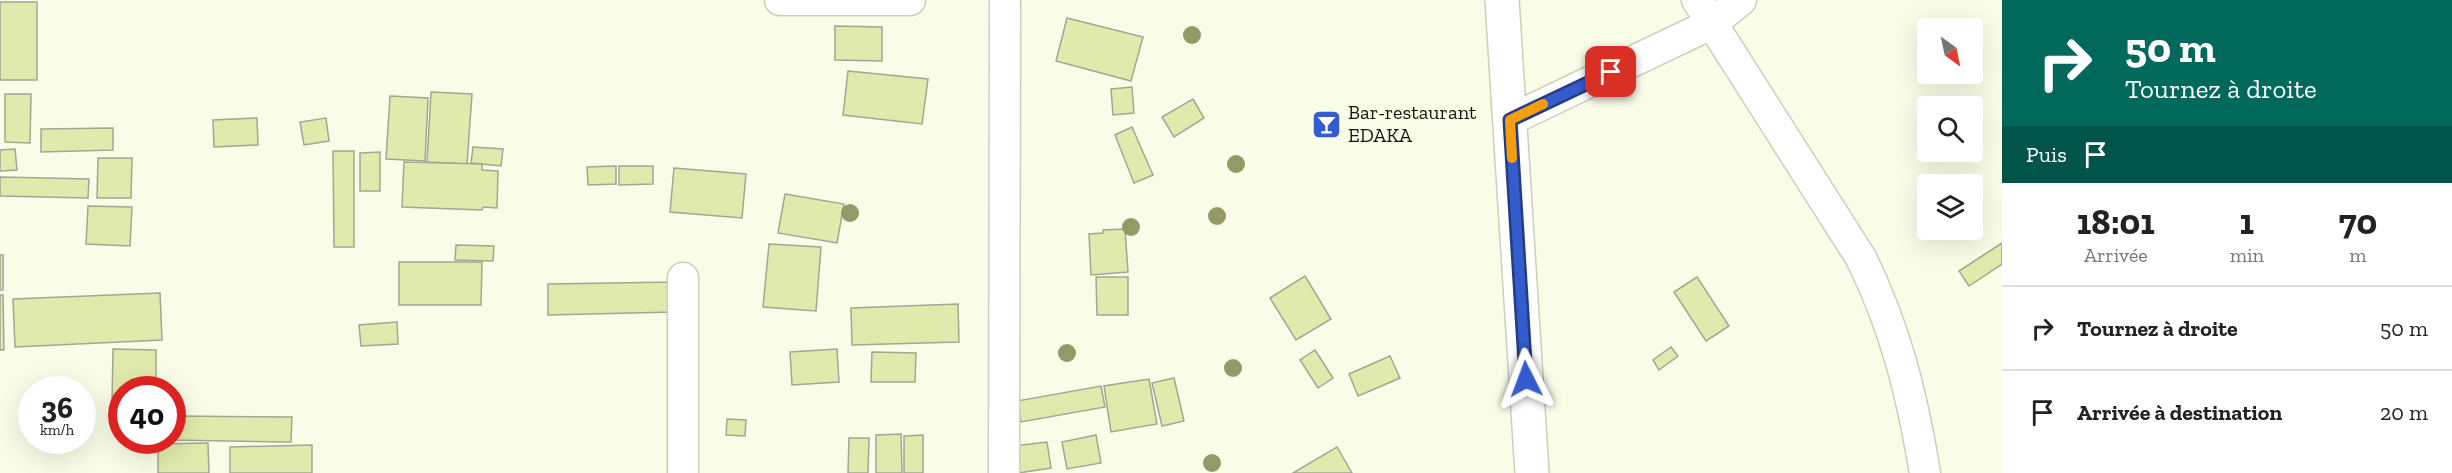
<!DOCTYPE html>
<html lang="fr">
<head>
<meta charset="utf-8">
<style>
	:root { --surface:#fff; --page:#f2f2f2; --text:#222; --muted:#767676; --line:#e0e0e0 }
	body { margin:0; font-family:"Zilla Slab",serif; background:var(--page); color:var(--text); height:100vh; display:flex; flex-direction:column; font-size:22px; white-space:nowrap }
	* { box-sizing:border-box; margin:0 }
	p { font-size:20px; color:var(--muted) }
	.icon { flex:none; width:33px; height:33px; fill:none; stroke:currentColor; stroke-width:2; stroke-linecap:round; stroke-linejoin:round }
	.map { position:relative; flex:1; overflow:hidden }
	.sheet { display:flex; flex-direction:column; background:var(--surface); width:450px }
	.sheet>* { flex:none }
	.guide { background:#00695c; color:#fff; overflow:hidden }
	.needle { width:39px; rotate:147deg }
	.fabs { position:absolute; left:1917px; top:18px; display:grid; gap:12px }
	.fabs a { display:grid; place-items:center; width:66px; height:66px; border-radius:6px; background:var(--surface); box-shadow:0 6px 24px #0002; font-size:30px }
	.speed { position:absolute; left:18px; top:376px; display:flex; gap:12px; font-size:30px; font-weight:700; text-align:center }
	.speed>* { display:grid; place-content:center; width:78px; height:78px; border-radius:50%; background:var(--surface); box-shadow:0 6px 24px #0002; line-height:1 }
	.speed small { font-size:15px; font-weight:400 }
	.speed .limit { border:9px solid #d22; background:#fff; color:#111 }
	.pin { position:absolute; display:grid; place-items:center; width:51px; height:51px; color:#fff; margin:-26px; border-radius:12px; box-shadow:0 3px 9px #0006 }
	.me { position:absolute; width:66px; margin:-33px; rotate:357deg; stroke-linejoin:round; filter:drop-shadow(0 0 4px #0008) }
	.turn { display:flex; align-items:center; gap:21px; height:126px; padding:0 24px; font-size:27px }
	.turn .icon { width:78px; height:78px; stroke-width:2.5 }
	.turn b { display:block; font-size:42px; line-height:51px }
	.then { display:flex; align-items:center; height:57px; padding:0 24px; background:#0003; gap:12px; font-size:22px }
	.eta { display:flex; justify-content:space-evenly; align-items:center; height:102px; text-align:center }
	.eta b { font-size:36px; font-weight:800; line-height:42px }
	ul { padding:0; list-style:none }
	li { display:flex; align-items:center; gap:18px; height:84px; padding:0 24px; border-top:2px solid var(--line) }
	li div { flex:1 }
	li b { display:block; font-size:22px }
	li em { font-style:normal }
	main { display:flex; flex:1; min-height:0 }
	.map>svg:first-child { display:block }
</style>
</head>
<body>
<main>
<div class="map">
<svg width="2002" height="473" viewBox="0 0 2002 473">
	<rect width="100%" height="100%" fill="#f9fde8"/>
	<!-- building -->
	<g fill="#e0eaad" stroke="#a3a692" stroke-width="1.5">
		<rect x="0" y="2" width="37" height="78"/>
		<path d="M1067,18L1143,37L1131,81L1056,61Z"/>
		<path d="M835,26L882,27V61L835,60Z"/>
		<path d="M848,71L928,79L922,124L843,115Z"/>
		<path d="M1132,87L1134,113L1113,115L1111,89Z"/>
		<path d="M431,92L472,94L467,164L427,162Z"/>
		<path d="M5,94H31L30,143L5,142Z"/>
		<path d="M390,96L428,98L425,161L386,159Z"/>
		<path d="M1193,99L1204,118L1174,137L1162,117Z"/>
		<path d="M257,118L258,145L214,147L213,120Z"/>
		<path d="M326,118L329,141L304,145L300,122Z"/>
		<path d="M1132,127L1153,175L1134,183L1115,135Z"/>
		<path d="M113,128V150L41,152V129Z"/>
		<path d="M473,147L503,149L501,166L471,163Z"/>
		<path d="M15,149L17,170L0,171V150Z"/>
		<path d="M333,151H354V247H334Z"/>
		<path d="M380,152V191H360V153Z"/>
		<path d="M98,158H132L131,198H97Z"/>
		<path d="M404,162L482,164V170L498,171L497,208L483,207L482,210L402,207Z"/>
		<path d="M616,166V184L588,185L587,167Z"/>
		<path d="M619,166H653V184L619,185Z"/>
		<path d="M674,168L746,174L742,218L670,212Z"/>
		<path d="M0,177L89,179L88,198L0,196Z"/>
		<path d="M785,194L844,204L837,243L778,233Z"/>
		<path d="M88,206L132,207L130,246L86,244Z"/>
		<path d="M1125,229L1128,272L1091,275L1089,234L1103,233V230Z"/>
		<path d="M2002,243V264L1969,286L1959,271Z"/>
		<path d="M769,244L821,247L816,311L763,307Z"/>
		<path d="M456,245L494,246L493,261L455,260Z"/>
		<rect x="0" y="255" width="3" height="35"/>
		<path d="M399,262H482L481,305H399Z"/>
		<path d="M1305,276L1331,319L1296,340L1270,298Z"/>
		<path d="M1096,277H1128V315H1097Z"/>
		<path d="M1697,277L1729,326L1706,341L1674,292Z"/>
		<path d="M674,282V312L548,315V284Z"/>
		<path d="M160,293L162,340L15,347L13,299Z"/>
		<path d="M0,295H3L4,350H0Z"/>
		<path d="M958,304L959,342L852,345L851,308Z"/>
		<path d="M397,322L398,344L361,346L359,325Z"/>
		<path d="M1671,347L1678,356L1659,370L1653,360Z"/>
		<path d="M113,349L156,350V390H122V405L112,404Z"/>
		<path d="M837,349L839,382L792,385L790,352Z"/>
		<path d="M1315,350L1333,378L1318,388L1300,360Z"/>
		<path d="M872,352L916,353L915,382H871Z"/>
		<path d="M1390,356L1400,378L1358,396L1349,374Z"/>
		<path d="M1174,378L1184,421L1162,426L1152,383Z"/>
		<path d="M1149,379L1157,424L1111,432L1104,386Z"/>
		<path d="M1101,386L1105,407L1021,422L1017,401Z"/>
		<path d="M172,416L292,417L291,442L172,440Z"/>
		<path d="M727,419L746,420L745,436L726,435Z"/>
		<path d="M901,434L902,473H876V435Z"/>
		<path d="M923,435V473H904V436Z"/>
		<path d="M1096,435L1101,463L1067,469L1062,442Z"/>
		<path d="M849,438H869L868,473H848Z"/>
		<path d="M1047,442L1051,468L1018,473L1014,446Z"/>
		<path d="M208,443L209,473H158V444Z"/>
		<path d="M312,445V473H230V447Z"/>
		<path d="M1337,447L1352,473H1293Z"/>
	</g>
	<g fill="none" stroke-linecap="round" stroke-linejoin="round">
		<defs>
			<g id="minor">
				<path d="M780,0H910"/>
				<path d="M1697,0L1861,258C1896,329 1912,395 1925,473"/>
				<path d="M1510,120L1711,24L1741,0"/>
				<path d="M683,473V278"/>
				<path d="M1004,473L1005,0"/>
			</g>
			<path id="tertiary" d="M1502,0L1532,473"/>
		</defs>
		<!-- minor casing -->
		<use href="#minor" stroke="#ccd0bb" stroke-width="33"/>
		<!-- tertiary casing -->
		<use href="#tertiary" stroke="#ccd0bb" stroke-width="36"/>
		<!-- minor -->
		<use href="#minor" stroke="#fff" stroke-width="30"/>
		<!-- tertiary -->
		<use href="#tertiary" stroke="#fff" stroke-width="33"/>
	</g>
	<!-- trees -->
	<g fill="#949968">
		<circle cx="1192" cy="35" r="9"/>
		<circle cx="1236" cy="164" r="9"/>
		<circle cx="850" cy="213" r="9"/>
		<circle cx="1217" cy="216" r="9"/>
		<circle cx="1131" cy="227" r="9"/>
		<circle cx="1067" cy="353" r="9"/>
		<circle cx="1233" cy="368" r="9"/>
		<circle cx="1212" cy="463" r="9"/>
	</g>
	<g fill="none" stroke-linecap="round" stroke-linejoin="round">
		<defs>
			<path id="route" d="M1526,379L1510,120L1611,72"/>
		</defs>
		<!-- route casing -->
		<use href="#route" stroke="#223c85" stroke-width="15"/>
		<!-- route -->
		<use href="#route" stroke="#345ccc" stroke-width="10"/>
		<!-- slow -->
		<path stroke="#f59e0b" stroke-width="10" d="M1512,158L1510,120L1543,104"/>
	</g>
	<!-- icons -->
	<defs>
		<symbol id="bar-square" viewBox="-11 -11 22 22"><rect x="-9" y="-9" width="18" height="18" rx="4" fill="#345ccc" stroke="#f9fde8"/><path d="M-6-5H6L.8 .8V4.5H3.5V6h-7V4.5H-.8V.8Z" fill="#fff"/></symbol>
	</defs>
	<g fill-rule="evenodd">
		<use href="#bar-square" x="1310" y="108" width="33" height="33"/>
	</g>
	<g text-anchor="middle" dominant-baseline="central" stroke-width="4.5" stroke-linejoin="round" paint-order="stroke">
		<!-- poi labels -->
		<g font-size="20" fill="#14150e" stroke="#f9fde8" text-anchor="start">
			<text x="1348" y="112">Bar-restaurant<tspan x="1348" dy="23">EDAKA</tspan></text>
		</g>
	</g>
</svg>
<div class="fabs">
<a><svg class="needle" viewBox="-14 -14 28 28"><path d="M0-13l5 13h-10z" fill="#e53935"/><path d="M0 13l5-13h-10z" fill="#767676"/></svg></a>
<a><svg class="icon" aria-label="search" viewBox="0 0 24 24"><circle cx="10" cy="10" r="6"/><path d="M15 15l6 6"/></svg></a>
<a><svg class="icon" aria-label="layers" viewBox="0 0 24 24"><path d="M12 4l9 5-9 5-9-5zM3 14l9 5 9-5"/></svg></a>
</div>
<div class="speed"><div>36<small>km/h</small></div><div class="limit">40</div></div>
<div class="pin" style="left:1611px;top:72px;background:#d93025"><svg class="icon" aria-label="arrive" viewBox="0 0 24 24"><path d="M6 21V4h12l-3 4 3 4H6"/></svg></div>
<svg class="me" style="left:1526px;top:379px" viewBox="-20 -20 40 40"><path d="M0-17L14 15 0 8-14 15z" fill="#345ccc" stroke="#fff" stroke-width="4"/></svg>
</div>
<section class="sheet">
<div class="guide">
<div class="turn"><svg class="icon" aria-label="right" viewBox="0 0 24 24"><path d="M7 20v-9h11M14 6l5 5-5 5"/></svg><div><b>50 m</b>Tournez à droite</div></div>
<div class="then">Puis<svg class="icon" aria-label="arrive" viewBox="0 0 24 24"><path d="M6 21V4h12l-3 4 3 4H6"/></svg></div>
</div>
<div class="eta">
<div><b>18:01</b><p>Arrivée</p></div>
<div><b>1</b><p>min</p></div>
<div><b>70</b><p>m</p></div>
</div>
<ul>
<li><svg class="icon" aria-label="right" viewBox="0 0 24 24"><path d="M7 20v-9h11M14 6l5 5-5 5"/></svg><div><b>Tournez à droite</b></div><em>50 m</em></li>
<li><svg class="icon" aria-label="arrive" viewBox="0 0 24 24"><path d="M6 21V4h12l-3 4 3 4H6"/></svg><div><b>Arrivée à destination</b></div><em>20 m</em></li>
</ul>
</section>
</main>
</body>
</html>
